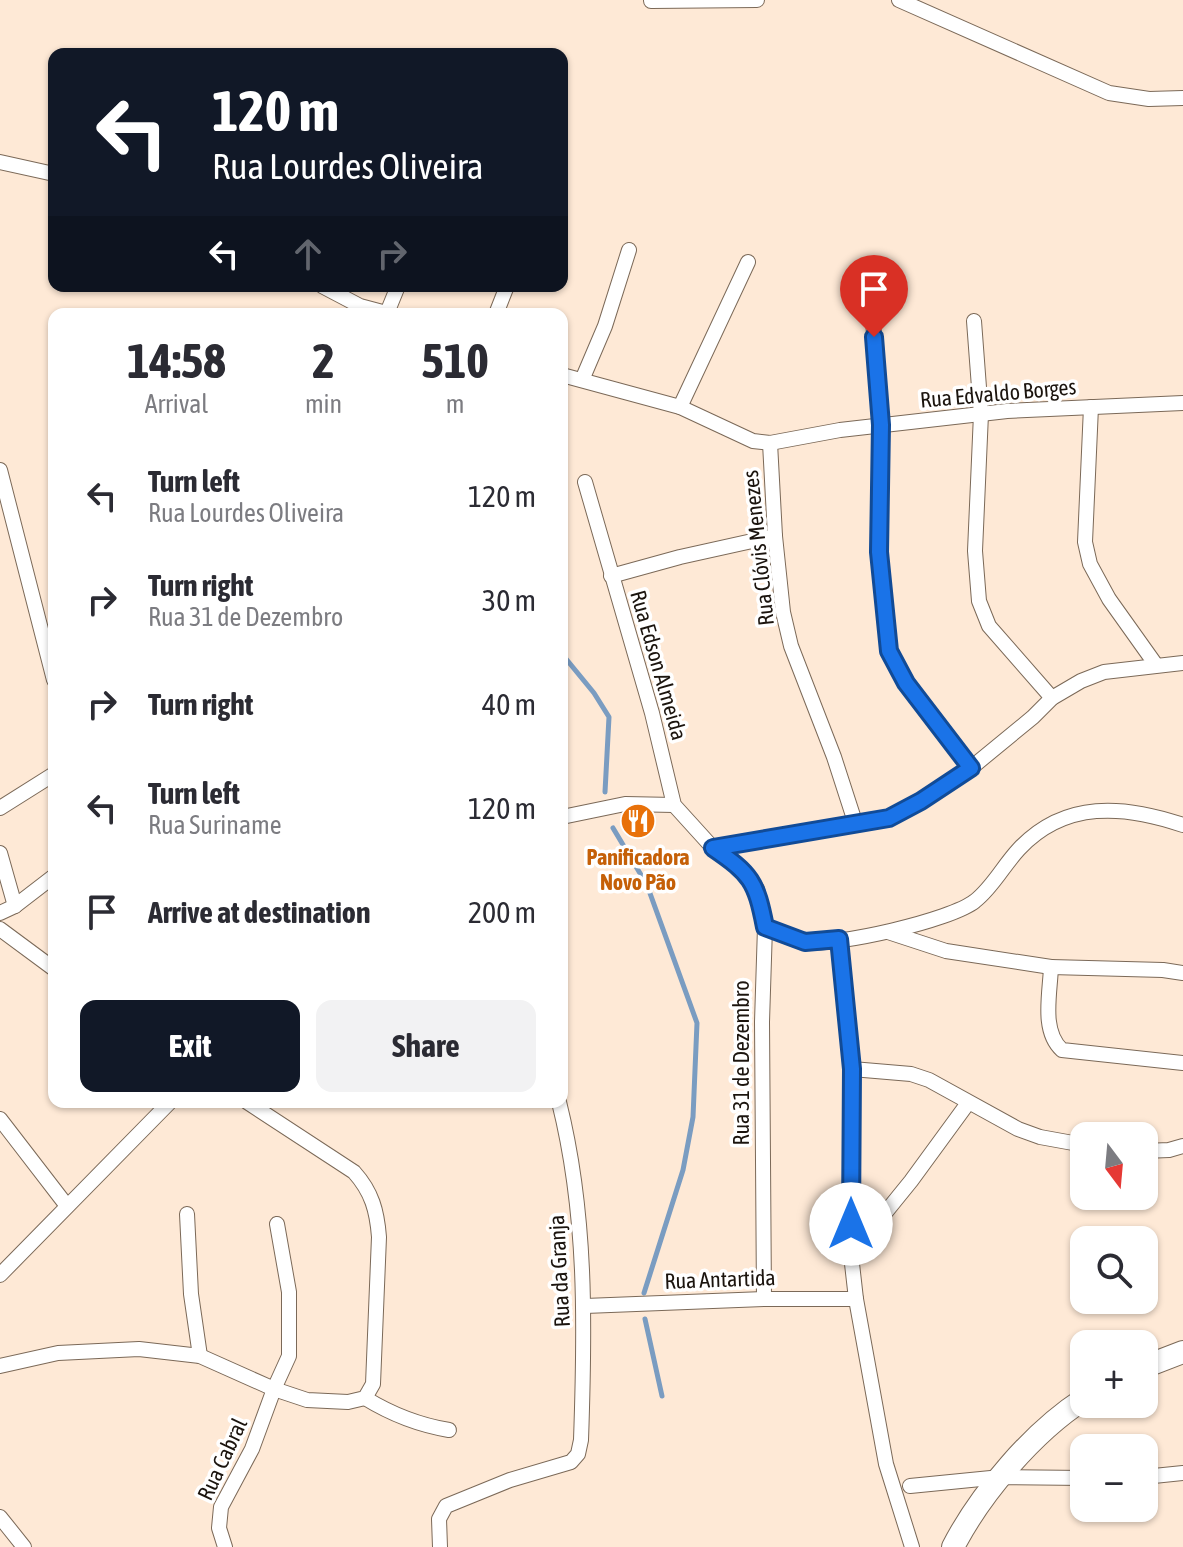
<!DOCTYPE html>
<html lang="en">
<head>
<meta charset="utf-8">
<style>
	:root { --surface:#fff; --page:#f2f2f3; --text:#2b2b33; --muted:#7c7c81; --accent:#111827 }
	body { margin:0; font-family:"Asap Condensed",sans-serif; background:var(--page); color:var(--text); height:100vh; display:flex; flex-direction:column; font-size:30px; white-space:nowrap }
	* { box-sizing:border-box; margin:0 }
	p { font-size:26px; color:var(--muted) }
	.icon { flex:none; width:44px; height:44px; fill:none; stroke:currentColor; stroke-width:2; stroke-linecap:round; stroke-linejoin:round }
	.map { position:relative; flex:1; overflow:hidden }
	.details { position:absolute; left:48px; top:308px; width:520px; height:800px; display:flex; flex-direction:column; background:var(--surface); border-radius:16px; box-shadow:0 2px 6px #0004 }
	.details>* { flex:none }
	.top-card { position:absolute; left:48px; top:48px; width:520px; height:244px; border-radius:16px; box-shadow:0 2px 6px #0004; background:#111827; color:#fff; overflow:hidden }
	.needle { width:52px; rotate:164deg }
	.fabs { position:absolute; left:1070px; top:1122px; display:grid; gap:16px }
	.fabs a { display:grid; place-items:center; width:88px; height:88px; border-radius:16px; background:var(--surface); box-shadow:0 2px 6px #0004; font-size:40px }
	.pin { position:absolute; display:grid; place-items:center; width:68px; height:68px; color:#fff; margin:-82px -34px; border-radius:50% 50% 50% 0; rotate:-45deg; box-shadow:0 0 8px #0007 }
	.pin .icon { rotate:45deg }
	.me { position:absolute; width:88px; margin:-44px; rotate:0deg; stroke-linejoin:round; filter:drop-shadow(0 0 6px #0008) }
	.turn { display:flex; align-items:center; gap:28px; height:168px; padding:0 32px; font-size:36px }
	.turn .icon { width:104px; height:104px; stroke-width:2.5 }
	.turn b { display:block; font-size:56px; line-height:68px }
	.lanes { display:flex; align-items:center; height:76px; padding:0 32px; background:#0003; justify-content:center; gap:40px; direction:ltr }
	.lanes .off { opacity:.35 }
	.eta { display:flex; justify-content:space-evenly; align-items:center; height:136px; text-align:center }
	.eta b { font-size:48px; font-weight:700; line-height:56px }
	.action { display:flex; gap:16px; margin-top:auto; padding:16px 32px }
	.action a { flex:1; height:92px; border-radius:16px; background:var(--accent); color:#fff; font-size:32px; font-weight:700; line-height:92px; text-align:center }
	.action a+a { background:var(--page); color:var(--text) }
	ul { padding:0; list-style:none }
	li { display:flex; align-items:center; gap:24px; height:104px; padding:0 32px }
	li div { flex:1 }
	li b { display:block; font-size:30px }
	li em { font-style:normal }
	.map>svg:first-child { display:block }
</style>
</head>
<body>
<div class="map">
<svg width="1183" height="1547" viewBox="0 0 1183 1547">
	<rect width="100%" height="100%" fill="#fee9d6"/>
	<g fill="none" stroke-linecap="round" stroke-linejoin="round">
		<!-- stream -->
		<g stroke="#7a9cc1" stroke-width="5">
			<path d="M562,654L594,693L609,717L605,792"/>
			<path d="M613,828L647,885L697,1023L693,1117L683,1170L644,1293"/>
			<path d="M645,1319L662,1396"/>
		</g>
		<defs>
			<g id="street">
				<path d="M899,0L1109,93L1149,99L1183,98"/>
				<path d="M651,1L757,0"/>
				<path d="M0,162L54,174"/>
				<path d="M322,286L360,306L390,314"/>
				<path d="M872,308L881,425L879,552L889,651L906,683L971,768"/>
				<path d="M387,313L398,286"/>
				<path d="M496,314L507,286"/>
				<path d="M974,321L981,414L975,551L979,601L989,626L1052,698"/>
				<path d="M562,375L680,407L753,441L770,443L840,430L1007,411L1183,403"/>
				<path d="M582,380L605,326L629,250"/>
				<path d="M680,407L748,262"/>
				<path d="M1091,407L1085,542L1090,564L1109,599L1156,665"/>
				<path d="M770,443L775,536L783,612L791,646L834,757L856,825"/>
				<path d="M0,470L54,680"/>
				<path d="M585,482L652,713L674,805L713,848L744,871L757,889L765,927L762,1022L764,1299"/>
				<path d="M611,576L680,557L775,536"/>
				<path d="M0,808L54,774"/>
				<path d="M562,817L625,804L674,805"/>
				<path d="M713,848L889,818L921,801L971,768L1033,717L1052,698L1081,681L1104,672L1183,663"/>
				<path d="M0,853L15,906"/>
				<path d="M0,913L15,906L54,876"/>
				<path d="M765,927C778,932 791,940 805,942C834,947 952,920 975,901C993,887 1003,866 1019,849C1065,800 1124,805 1183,825"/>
				<path d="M0,929L54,969"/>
				<path d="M888,932L946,951L1051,967"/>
				<path d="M839,939L852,1069L851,1255L856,1299L886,1464L912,1547"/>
				<path d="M1183,973L1163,970L1051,967C1050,994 1041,1031 1062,1050L1183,1063"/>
				<path d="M852,1069L911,1074L929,1080L1018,1129L1040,1137L1084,1145"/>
				<path d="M0,1119L67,1206"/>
				<path d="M1144,1151L1169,1150L1183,1146"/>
				<path d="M187,1214L191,1294L200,1356"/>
				<path d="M851,1255L911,1181L968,1103"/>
				<path d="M0,1275L170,1102"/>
				<path d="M585,1306L764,1299H856"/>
				<path d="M0,1366L58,1353L139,1349L200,1356L274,1389L307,1400L348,1402L365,1398L373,1384L379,1237C377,1211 372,1192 354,1172L247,1102"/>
				<path d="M365,1398C391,1414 419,1425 449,1430"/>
				<path d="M1144,1477L1183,1473"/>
				<path d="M910,1486L1001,1477L1084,1478"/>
				<path d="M0,1517L24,1547"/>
				<path d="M225,1547L219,1528L221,1507L252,1449L274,1389L289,1356V1292L277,1224"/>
				<path d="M440,1547L439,1519L446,1506L510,1480L571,1462L578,1454L581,1440C585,1326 587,1214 559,1102"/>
			</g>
			<g id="secondary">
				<path d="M1144,1367L1183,1352"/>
				<path d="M953,1547C981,1493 1033,1432 1084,1399"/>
			</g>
		</defs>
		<!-- street casing -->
		<use href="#street" stroke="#7b6958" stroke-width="16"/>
		<!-- secondary casing -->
		<use href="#secondary" stroke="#7b6958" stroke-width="24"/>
		<!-- street -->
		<use href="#street" stroke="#fff" stroke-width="14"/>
		<!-- secondary -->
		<use href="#secondary" stroke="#fff" stroke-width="22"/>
	</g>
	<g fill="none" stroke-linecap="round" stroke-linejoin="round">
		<defs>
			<path id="route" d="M851,1224L852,1069L839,939L805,942L765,927C756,881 751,874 713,848L889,818L921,801L971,768L906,683L889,651L879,552L881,425L874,337"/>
		</defs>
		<!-- route casing -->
		<use href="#route" stroke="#114b97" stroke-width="20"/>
		<!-- route -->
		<use href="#route" stroke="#1a73e8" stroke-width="14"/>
	</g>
	<!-- icons -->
	<defs>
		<symbol id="restaurant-disc" viewBox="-11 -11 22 22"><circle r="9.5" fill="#e8710a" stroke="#fff"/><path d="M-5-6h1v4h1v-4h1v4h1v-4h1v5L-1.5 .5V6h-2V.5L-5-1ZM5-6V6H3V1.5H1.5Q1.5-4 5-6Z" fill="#fff"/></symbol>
	</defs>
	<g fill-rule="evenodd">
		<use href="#restaurant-disc" x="618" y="801" width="40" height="40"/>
	</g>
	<g text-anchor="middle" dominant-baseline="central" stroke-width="7" stroke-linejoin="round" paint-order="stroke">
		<!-- street labels -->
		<g font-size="22" fill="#1b140e" stroke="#fff">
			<text transform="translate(998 393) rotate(-5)">Rua Edvaldo Borges</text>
			<text transform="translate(758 548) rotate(-96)">Rua Clóvis Menezes</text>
			<text transform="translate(659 665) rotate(74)">Rua Edson Almeida</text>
			<text transform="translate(741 1063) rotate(-90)">Rua 31 de Dezembro</text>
			<text transform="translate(559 1271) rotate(-93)">Rua da Granja</text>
			<text transform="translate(720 1279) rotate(-2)">Rua Antartida</text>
			<text transform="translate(222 1459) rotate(-65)">Rua Cabral</text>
		</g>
		<!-- food labels -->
		<g font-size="22" font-weight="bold" fill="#c56008" stroke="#fff">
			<text x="638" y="857">Panificadora<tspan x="638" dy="25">Novo Pão</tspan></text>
		</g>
	</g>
</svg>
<div class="fabs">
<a><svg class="needle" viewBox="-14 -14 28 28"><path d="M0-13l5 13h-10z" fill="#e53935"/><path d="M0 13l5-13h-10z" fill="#7c7c81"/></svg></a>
<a><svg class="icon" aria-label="search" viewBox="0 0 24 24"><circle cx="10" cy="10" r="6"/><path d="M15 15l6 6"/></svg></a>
<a>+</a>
<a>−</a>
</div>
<div class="pin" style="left:874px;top:337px;background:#d93025"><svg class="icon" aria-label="arrive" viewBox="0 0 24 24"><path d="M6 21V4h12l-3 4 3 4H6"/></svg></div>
<svg class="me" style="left:851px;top:1224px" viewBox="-20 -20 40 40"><circle r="19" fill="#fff"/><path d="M0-13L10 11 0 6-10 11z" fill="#1a73e8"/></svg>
<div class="top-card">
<div class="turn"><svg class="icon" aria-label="left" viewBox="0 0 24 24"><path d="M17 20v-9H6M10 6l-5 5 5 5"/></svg><div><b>120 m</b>Rua Lourdes Oliveira</div></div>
<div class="lanes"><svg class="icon" aria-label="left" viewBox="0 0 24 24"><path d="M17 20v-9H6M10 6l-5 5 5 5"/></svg><svg class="icon off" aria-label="ahead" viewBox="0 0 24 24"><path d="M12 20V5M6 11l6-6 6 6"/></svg><svg class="icon off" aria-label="right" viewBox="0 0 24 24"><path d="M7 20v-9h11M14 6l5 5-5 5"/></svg></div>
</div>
<section class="details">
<div class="eta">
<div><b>14:58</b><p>Arrival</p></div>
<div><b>2</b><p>min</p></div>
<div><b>510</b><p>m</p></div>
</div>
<ul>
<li><svg class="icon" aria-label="left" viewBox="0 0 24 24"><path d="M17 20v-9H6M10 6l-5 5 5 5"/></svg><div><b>Turn left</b><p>Rua Lourdes Oliveira</p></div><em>120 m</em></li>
<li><svg class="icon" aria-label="right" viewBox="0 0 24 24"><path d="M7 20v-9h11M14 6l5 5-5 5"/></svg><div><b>Turn right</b><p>Rua 31 de Dezembro</p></div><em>30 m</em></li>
<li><svg class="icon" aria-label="right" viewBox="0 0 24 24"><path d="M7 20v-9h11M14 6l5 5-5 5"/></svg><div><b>Turn right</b></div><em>40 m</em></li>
<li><svg class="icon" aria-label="left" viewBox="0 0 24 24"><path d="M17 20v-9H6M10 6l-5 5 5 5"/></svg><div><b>Turn left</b><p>Rua Suriname</p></div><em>120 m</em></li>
<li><svg class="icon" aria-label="arrive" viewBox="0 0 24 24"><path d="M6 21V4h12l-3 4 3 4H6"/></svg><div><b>Arrive at destination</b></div><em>200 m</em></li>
</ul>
<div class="action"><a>Exit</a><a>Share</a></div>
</section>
</div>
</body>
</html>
